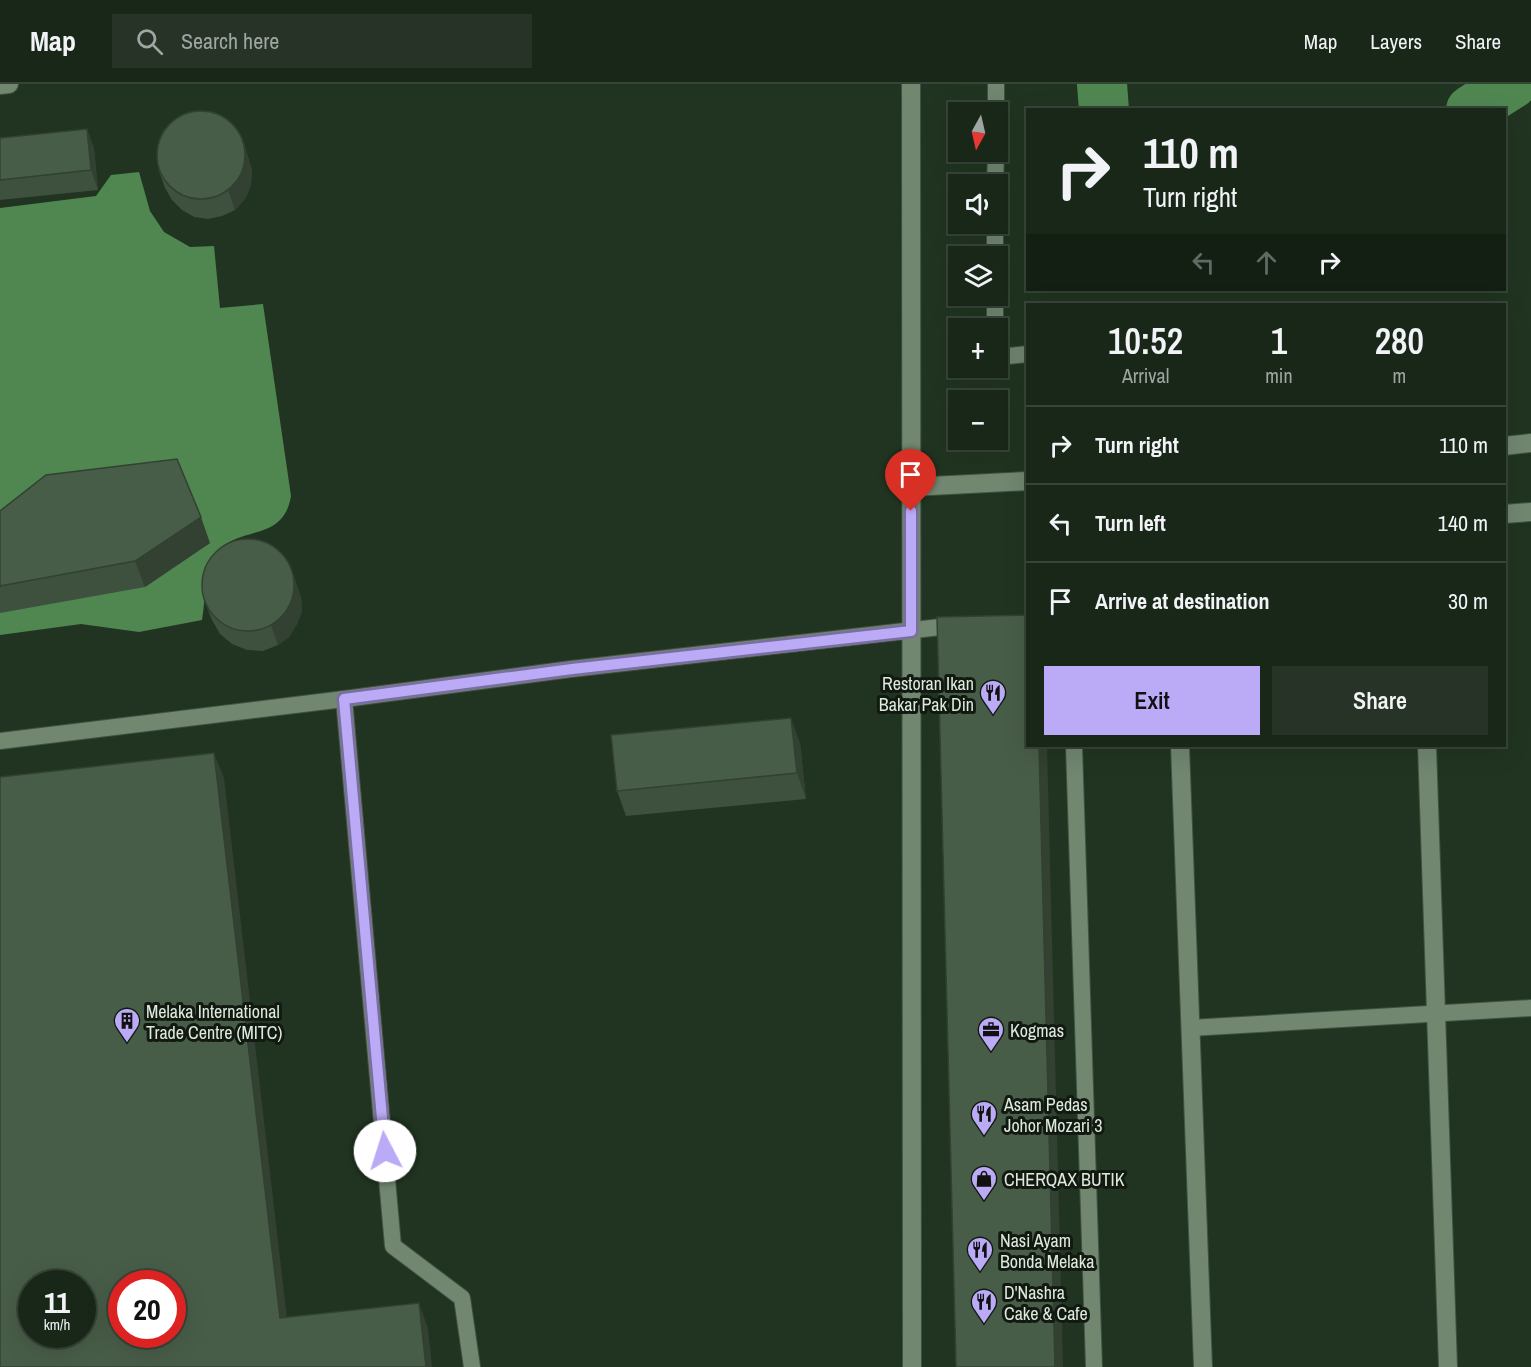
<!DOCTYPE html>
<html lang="en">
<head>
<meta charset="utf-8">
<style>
	:root { --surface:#192719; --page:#263326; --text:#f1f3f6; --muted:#9fa5a2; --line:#374438; --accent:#bbaaf6 }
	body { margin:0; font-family:"Archivo Narrow",sans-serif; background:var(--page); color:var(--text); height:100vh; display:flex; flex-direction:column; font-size:22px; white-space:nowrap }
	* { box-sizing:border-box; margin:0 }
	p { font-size:20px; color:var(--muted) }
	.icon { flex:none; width:33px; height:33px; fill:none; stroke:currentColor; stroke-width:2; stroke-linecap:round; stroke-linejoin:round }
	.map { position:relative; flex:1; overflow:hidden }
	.side { position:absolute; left:1026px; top:219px; width:480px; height:444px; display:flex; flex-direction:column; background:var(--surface); border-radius:0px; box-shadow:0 6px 24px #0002,0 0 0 2px var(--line) }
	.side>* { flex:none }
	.top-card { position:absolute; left:1026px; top:24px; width:480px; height:183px; border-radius:0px; box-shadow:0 6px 24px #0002,0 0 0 2px var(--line); background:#192719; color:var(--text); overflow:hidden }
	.needle { width:39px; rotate:188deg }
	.fabs { position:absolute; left:948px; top:18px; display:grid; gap:12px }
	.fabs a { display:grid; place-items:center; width:60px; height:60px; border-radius:0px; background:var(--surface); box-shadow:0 6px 24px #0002,0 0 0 2px var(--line); font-size:30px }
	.speed { position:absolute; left:18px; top:1186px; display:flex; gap:12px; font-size:30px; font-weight:700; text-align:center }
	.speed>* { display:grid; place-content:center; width:78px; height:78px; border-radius:50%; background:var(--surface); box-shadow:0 6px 24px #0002,0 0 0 2px var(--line); line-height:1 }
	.speed small { font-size:15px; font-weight:400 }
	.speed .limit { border:9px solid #d22; background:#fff; color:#111 }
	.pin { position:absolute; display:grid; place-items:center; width:51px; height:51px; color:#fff; margin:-62px -26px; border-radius:50% 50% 50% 0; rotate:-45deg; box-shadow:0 0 6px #0007 }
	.pin .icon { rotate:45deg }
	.me { position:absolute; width:66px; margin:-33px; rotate:355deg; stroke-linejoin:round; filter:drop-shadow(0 0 4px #0008) }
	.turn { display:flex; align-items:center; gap:21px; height:126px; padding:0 18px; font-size:27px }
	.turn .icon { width:78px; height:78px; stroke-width:2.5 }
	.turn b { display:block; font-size:42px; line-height:51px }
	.lanes { display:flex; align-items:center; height:57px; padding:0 18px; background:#0003; justify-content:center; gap:30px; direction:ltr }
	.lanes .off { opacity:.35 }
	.eta { display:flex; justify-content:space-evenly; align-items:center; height:102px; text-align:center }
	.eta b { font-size:36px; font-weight:600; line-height:42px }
	.primary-button { display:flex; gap:12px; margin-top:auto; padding:12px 18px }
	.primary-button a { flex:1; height:69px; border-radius:0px; background:var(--accent); color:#111; font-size:24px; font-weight:600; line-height:69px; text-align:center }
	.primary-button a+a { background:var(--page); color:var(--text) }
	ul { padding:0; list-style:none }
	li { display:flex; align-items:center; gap:18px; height:78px; padding:0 18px; border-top:2px solid var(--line) }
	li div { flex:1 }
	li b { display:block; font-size:22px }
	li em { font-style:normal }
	header { display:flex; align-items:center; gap:36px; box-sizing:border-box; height:84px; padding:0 30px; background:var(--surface); border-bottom:2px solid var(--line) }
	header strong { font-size:28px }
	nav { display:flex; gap:33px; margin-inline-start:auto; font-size:21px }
	.search { width:420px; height:54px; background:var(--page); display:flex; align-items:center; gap:15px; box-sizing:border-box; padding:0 21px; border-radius:0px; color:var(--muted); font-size:22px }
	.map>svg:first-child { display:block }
</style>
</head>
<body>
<header>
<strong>Map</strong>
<div class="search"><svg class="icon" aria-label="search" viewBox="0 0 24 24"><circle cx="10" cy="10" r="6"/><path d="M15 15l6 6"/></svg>Search here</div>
<nav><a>Map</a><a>Layers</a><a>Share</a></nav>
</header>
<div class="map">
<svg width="1531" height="1283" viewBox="0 0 1531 1283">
	<rect width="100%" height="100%" fill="#213421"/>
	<!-- water -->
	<path fill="#508751" d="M139,88L150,127L164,148L190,163L214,162L220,224L263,220L291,412C283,461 235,439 215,472C203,491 206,515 202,536L139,548L81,540L0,551V124L96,112L111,91Z"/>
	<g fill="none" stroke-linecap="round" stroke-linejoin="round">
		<!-- river -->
		<g stroke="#508751" stroke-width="50">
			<path d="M1102,0L1104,26"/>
			<path d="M1471,26L1512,0"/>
		</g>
		<defs>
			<g id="service">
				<path d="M996,28V0"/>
				<path d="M995,100L996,68"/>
				<path d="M995,172V140"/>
				<path d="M995,244V212"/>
				<path d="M998,273L1028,270"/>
				<path d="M344,615L393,1162L462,1214L472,1283"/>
				<path d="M0,657L344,615L571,585L958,541"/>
				<path d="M1074,662L1094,1283"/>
				<path d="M1190,944L1531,924"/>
			</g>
			<g id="minor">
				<path d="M1504,430L1531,428"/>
				<path d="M1180,662L1203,1283"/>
				<path d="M1427,662L1448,1283"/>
			</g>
			<g id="tertiary">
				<path d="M911,0L912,1283"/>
				<path d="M0,1L9,0"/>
				<path d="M1504,362L1531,359"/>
				<path d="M911,403L1028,397"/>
			</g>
		</defs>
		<!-- service casing -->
		<use href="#service" stroke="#405240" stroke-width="18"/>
		<!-- minor casing -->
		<use href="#minor" stroke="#405240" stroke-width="20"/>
		<!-- tertiary casing -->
		<use href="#tertiary" stroke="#405240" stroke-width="20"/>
		<!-- service -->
		<use href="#service" stroke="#718770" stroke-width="16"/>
		<!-- minor -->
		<use href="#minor" stroke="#718770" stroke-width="18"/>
		<!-- tertiary -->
		<use href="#tertiary" stroke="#718770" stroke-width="18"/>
	</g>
	<!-- wall -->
	<g fill="#3e503e">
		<path d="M87,45L94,65L98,106L0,116V54Z"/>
		<path d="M241,51L252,86L251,101L245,115L235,126L222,132L208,135L194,133L182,126L172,116L165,104L158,84Z"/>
		<path d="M0,427L210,459L145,503L0,529Z"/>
		<path d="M301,513L302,527L297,540L289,553L278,561L263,567L247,566L232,560L220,550L212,536L204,516Z"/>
		<path d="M800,659L806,715L626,732L617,707Z"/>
	</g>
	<!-- shaded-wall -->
	<g fill="#324132">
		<path d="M87,45L94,65L98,106L91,86Z"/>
		<path d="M241,51L252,86L251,101L245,115L235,126L228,106Z"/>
		<path d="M201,433L210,459L145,503L135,477Z"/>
		<path d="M290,480L301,513L302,527L297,540L289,553L278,561L271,541Z"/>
		<path d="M791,634L800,659L806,715L797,689Z"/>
		<path d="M1039,662H1047L1063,1283H1055Z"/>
		<path d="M214,669L224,694L290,1260L280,1234Z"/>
		<path d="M419,1219L428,1244L432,1283H426Z"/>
	</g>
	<!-- building -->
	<g fill="#485d48" stroke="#324132" stroke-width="1.5" fill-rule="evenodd">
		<circle cx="201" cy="71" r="44"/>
		<path d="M87,45L91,86L0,96V54Z"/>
		<path d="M177,375L201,433L135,477L0,502V427L46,391Z"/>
		<circle cx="248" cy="501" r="46"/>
		<path d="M1028,531V662H1039L1055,1283H956L937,533Z"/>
		<path d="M791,634L797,689L617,707L611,651Z"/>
		<path d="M214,669L280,1234L419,1219L426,1283H0V693ZM32,1200H82V1251H32ZM122,1200H172V1251H122Z"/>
	</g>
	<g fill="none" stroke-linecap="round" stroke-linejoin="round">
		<defs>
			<path id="route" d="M385,1067L344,615L572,585L911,547V427"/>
		</defs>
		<!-- route casing -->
		<use href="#route" stroke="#7a6ea0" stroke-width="15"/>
		<!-- route -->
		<use href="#route" stroke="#bbaaf6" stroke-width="10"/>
	</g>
	<!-- icons -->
	<defs>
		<symbol id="restaurant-pin" viewBox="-11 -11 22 30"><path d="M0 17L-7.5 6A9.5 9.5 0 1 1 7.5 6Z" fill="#bbaaf6" stroke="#111911"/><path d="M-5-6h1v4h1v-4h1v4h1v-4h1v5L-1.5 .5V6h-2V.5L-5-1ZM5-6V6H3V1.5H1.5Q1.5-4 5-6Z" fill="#111"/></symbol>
		<symbol id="building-pin" viewBox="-11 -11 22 30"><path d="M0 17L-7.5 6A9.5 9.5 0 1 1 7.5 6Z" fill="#bbaaf6" stroke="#111911"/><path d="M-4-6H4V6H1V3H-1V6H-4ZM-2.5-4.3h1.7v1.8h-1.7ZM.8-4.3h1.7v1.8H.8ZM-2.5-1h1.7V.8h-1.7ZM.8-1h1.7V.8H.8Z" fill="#111"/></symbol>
		<symbol id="office-pin" viewBox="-11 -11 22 30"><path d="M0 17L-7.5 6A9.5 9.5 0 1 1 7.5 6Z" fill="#bbaaf6" stroke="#111911"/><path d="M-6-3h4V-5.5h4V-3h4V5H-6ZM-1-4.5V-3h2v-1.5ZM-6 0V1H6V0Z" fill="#111"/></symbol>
		<symbol id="shop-pin" viewBox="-11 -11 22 30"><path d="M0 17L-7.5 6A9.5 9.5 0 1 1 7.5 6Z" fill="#bbaaf6" stroke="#111911"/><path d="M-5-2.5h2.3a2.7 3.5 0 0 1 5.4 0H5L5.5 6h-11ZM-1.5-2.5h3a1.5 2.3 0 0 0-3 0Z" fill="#111"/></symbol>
	</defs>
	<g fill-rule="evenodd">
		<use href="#restaurant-pin" x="978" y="594" width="30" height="40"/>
		<use href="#building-pin" x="112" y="922" width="30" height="40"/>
		<use href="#office-pin" x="976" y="931" width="30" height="40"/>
		<use href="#restaurant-pin" x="969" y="1015" width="30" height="40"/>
		<use href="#shop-pin" x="969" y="1080" width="30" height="40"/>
		<use href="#restaurant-pin" x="965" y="1151" width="30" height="40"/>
		<use href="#restaurant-pin" x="969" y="1203" width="30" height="40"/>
	</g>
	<g text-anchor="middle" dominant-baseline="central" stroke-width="6" stroke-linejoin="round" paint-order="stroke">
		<!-- poi labels -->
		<g font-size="18" fill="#deeadd" stroke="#111911" text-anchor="start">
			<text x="974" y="599" text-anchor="end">Restoran Ikan<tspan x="974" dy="21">Bakar Pak Din</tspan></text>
			<text x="146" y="927">Melaka International<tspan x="146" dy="21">Trade Centre (MITC)</tspan></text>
			<text x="1010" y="946">Kogmas</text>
			<text x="1004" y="1020">Asam Pedas<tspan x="1004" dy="21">Johor Mozari 3</tspan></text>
			<text x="1004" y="1095">CHERQAX BUTIK</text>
			<text x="1000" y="1156">Nasi Ayam<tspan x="1000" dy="21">Bonda Melaka</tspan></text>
			<text x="1004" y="1208">D'Nashra<tspan x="1004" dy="21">Cake &amp; Cafe</tspan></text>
		</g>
	</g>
</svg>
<div class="fabs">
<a><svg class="needle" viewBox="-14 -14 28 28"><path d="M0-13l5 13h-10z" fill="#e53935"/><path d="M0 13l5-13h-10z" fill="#9fa5a2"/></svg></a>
<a><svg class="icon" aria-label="sound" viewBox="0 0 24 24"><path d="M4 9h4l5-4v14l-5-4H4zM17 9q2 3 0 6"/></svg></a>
<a><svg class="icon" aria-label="layers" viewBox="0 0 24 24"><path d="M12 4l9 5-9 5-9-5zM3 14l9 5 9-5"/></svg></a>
<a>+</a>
<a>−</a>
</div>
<div class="speed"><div>11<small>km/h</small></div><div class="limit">20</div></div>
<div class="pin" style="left:911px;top:427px;background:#d93025"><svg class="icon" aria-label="arrive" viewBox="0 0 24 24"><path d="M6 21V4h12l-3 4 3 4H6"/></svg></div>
<svg class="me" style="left:385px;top:1067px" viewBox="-20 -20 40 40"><circle r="19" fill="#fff"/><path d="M0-13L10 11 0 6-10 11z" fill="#bbaaf6"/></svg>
<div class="top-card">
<div class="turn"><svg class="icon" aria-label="right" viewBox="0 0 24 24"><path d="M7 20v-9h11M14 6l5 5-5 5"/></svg><div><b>110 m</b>Turn right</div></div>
<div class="lanes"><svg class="icon off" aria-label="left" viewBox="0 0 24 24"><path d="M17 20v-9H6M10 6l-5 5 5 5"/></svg><svg class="icon off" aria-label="ahead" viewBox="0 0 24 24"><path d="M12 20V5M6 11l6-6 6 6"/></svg><svg class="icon" aria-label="right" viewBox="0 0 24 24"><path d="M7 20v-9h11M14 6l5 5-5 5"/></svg></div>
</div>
<section class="side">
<div class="eta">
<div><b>10:52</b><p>Arrival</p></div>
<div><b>1</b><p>min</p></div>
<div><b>280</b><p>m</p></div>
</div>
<ul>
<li><svg class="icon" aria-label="right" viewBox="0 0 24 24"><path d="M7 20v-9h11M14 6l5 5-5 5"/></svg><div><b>Turn right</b></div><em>110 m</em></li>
<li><svg class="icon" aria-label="left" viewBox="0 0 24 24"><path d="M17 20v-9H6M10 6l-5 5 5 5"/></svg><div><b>Turn left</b></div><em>140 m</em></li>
<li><svg class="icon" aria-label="arrive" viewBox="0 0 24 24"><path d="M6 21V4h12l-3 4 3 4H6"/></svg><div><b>Arrive at destination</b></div><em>30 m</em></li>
</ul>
<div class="primary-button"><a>Exit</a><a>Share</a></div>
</section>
</div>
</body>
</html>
